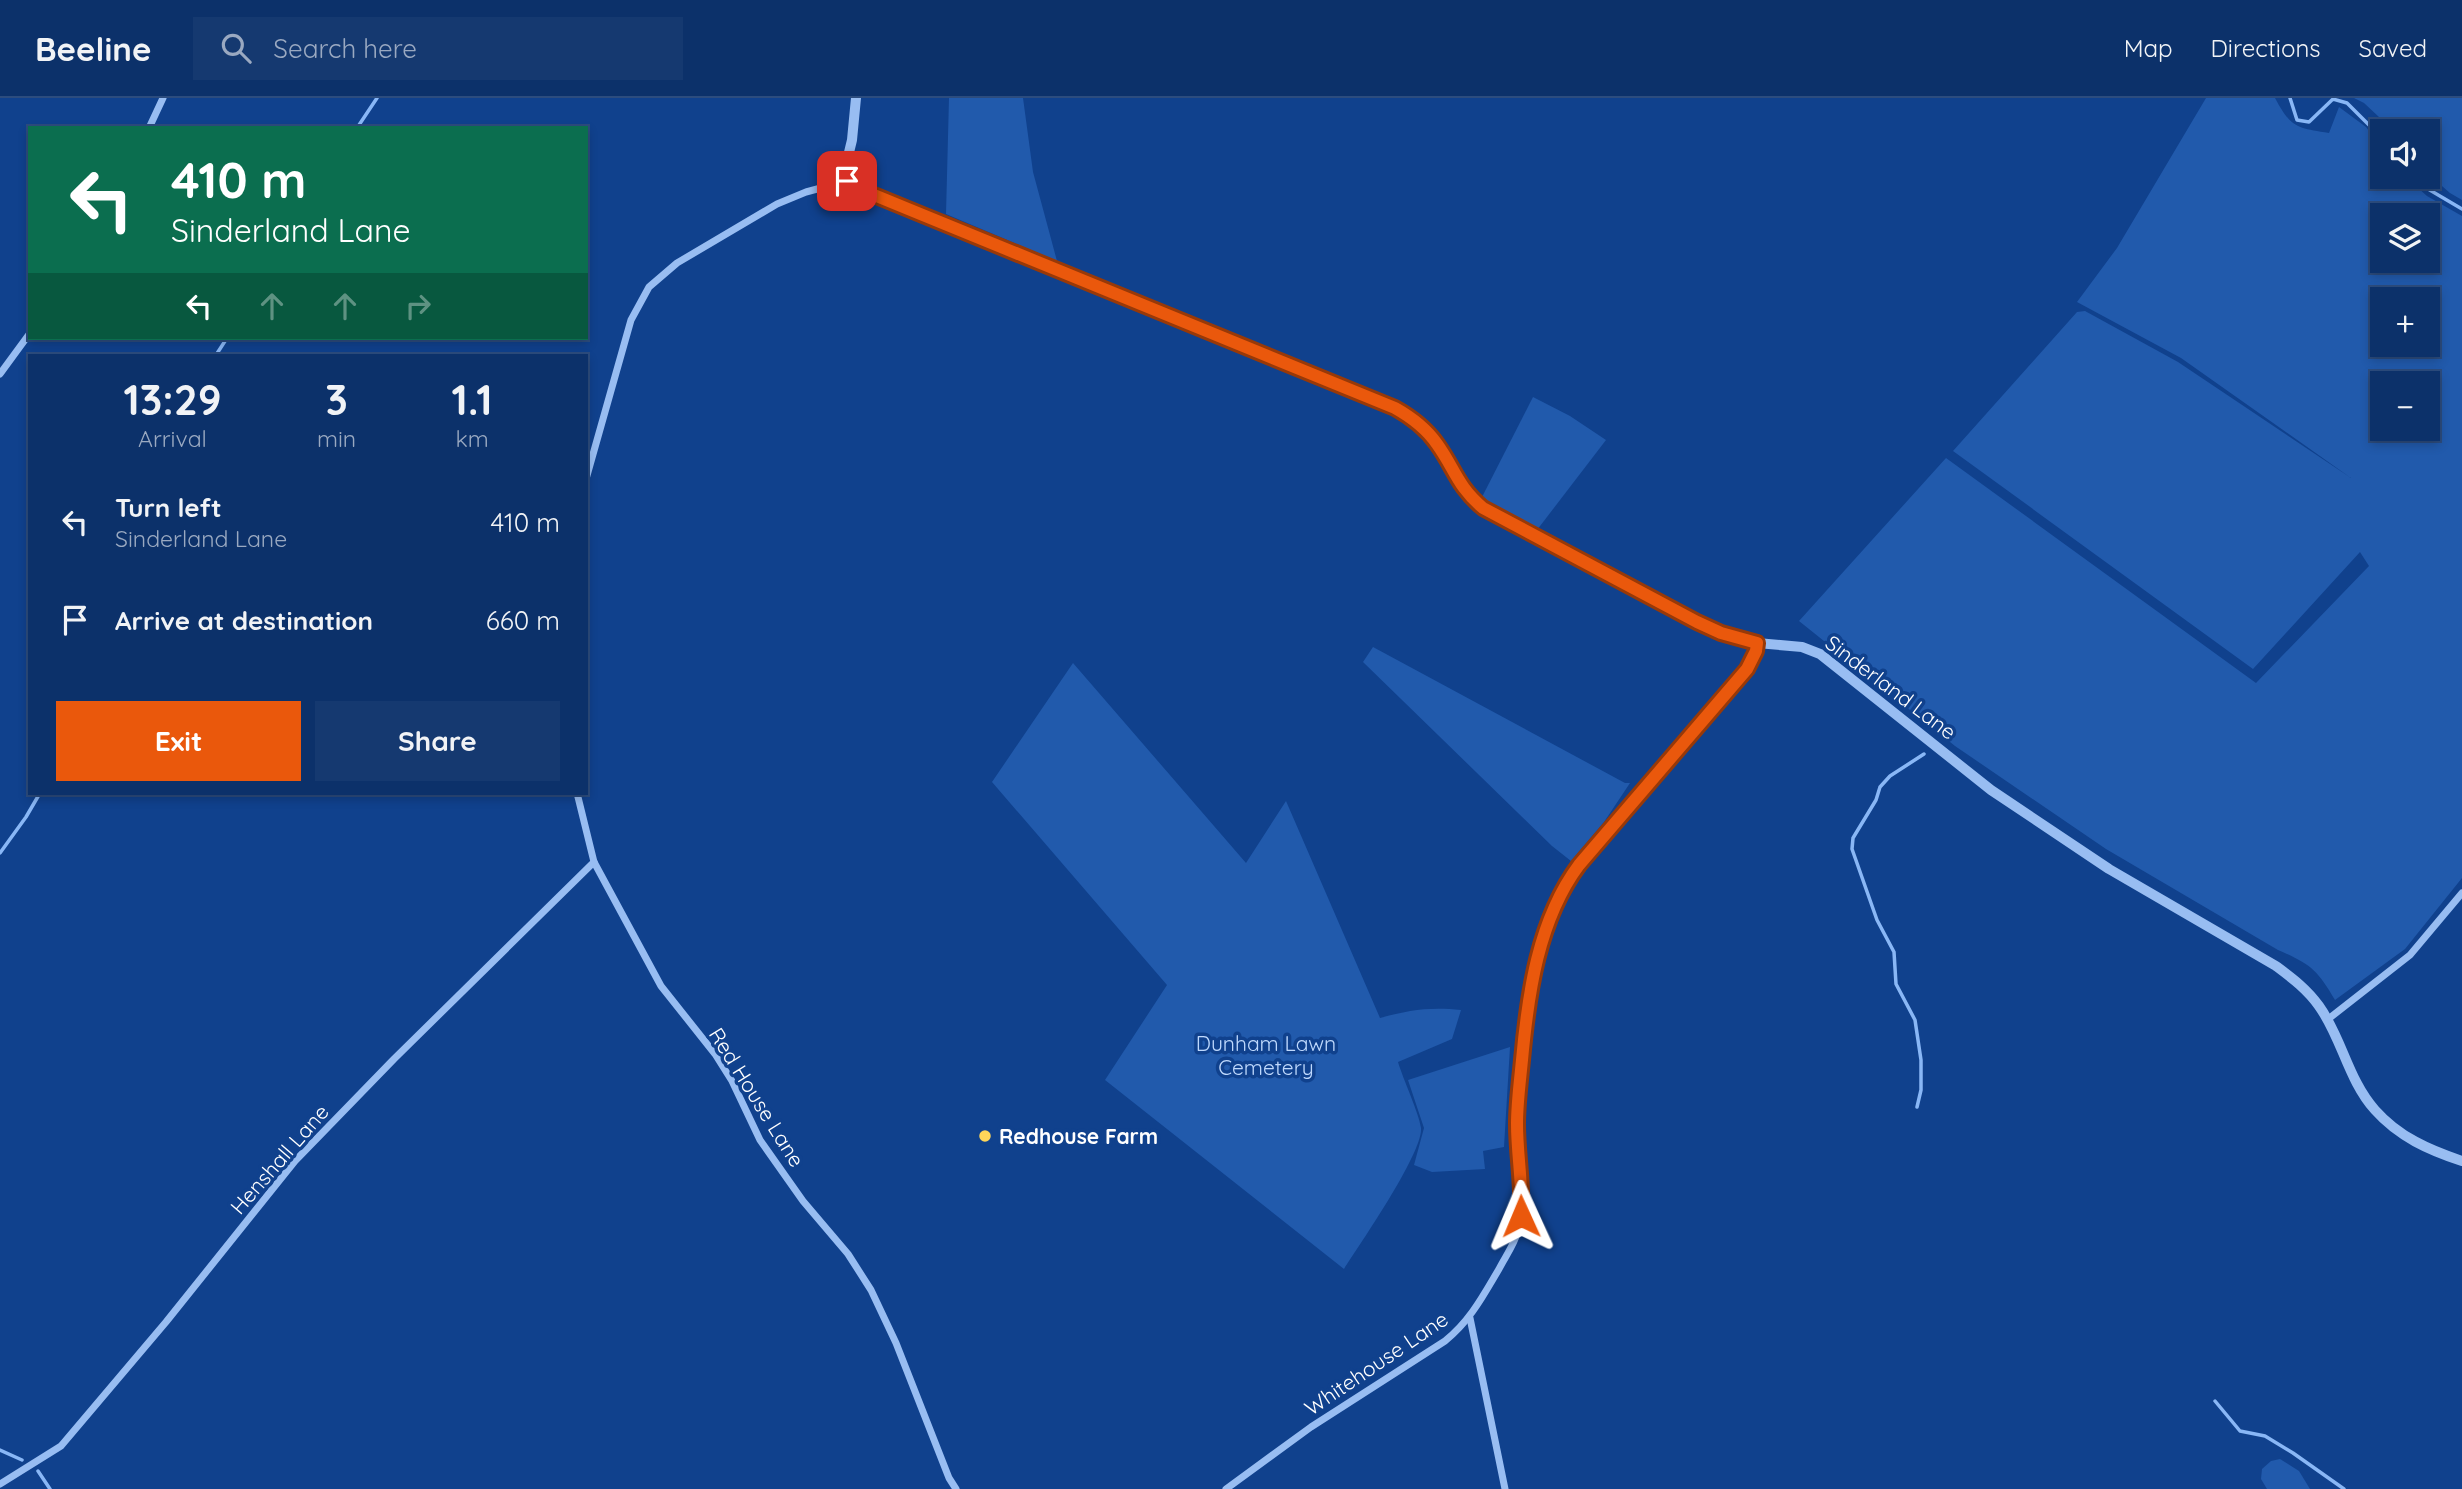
<!DOCTYPE html>
<html lang="en">
<head>
<meta charset="utf-8">
<style>
	:root { --surface:#0c316a; --page:#153970; --text:#f1f3f6; --muted:#9aa9c1; --line:#2c4c7e; --accent:#ea580c }
	body { margin:0; font-family:Quicksand,sans-serif; background:var(--page); color:var(--text); height:100vh; display:flex; flex-direction:column; font-size:26px; white-space:nowrap }
	* { box-sizing:border-box; margin:0 }
	p { font-size:23px; color:var(--muted) }
	.icon { flex:none; width:38px; height:38px; fill:none; stroke:currentColor; stroke-width:2; stroke-linecap:round; stroke-linejoin:round }
	.map { position:relative; flex:1; overflow:hidden }
	.details { position:absolute; left:28px; top:256px; width:560px; height:441px; display:flex; flex-direction:column; background:var(--surface); border-radius:0px; box-shadow:0 4px 10px #0003,0 0 0 2px var(--line) }
	.details>* { flex:none }
	.hud { position:absolute; left:28px; top:28px; width:560px; height:214px; border-radius:0px; box-shadow:0 4px 10px #0003,0 0 0 2px var(--line); background:#0b6e4f; color:#fff; overflow:hidden }
	.fabs { position:absolute; left:2370px; top:21px; display:grid; gap:14px }
	.fabs a { display:grid; place-items:center; width:70px; height:70px; border-radius:0px; background:var(--surface); box-shadow:0 4px 10px #0003,0 0 0 2px var(--line); font-size:35px }
	.pin { position:absolute; display:grid; place-items:center; width:60px; height:60px; color:#fff; margin:-30px; border-radius:14px; box-shadow:0 4px 10px #0006 }
	.me { position:absolute; width:77px; margin:-38px; rotate:359deg; stroke-linejoin:round; filter:drop-shadow(0 0 5px #0008) }
	.turn { display:flex; align-items:center; gap:24px; height:147px; padding:0 28px; font-size:32px }
	.turn .icon { width:91px; height:91px; stroke-width:2.5 }
	.turn b { display:block; font-size:49px; line-height:60px }
	.lanes { display:flex; align-items:center; height:66px; padding:0 28px; background:#0003; justify-content:center; gap:35px; direction:ltr }
	.lanes .off { opacity:.35 }
	.eta { display:flex; justify-content:space-evenly; align-items:center; height:119px; text-align:center }
	.eta b { font-size:42px; font-weight:700; line-height:49px }
	.cta { display:flex; gap:14px; margin-top:auto; padding:14px 28px }
	.cta a { flex:1; height:80px; border-radius:0px; background:var(--accent); color:#fff; font-size:28px; font-weight:700; line-height:80px; text-align:center }
	.cta a+a { background:var(--page); color:var(--text) }
	ul { padding:0; list-style:none }
	li { display:flex; align-items:center; gap:21px; height:98px; padding:0 28px }
	li div { flex:1 }
	li b { display:block; font-size:26px }
	li em { font-style:normal }
	header { display:flex; align-items:center; gap:42px; box-sizing:border-box; height:98px; padding:0 35px; background:var(--surface); border-bottom:2px solid var(--line) }
	header strong { font-size:33px }
	nav { display:flex; gap:38px; margin-inline-start:auto; font-size:24px }
	.search { width:490px; height:63px; background:var(--page); display:flex; align-items:center; gap:18px; box-sizing:border-box; padding:0 24px; border-radius:0px; color:var(--muted); font-size:26px }
	.map>svg:first-child { display:block }
</style>
</head>
<body>
<header>
<strong>Beeline</strong>
<div class="search"><svg class="icon" aria-label="search" viewBox="0 0 24 24"><circle cx="10" cy="10" r="6"/><path d="M15 15l6 6"/></svg>Search here</div>
<nav><a>Map</a><a>Directions</a><a>Saved</a></nav>
</header>
<div class="map">
<svg width="2462" height="1391" viewBox="0 0 2462 1391">
	<rect width="100%" height="100%" fill="#10418d"/>
	<!-- green -->
	<g fill="#215aac" fill-rule="evenodd">
		<path d="M949,0H1023L1033,74L1057,163L946,116Z"/>
		<path d="M2206,0H2275C2291,30 2297,30 2329,35L2339,9L2366,29L2382,50V79H2406L2427,98L2462,118V780L2405,851L2335,902C2317,871 2310,866 2278,852L2106,751L1955,648L1799,523L1946,360L2256,585L2369,468L2360,454L2253,571L1953,353L2077,214L2085,213L2178,264L2351,380L2181,260L2077,204L2117,150ZM2382,117H2427V163H2382ZM2382,201H2427V247H2382ZM2382,285H2427V331H2382Z"/>
		<path d="M2354,0H2462V102L2450,95L2427,75V33H2394L2364,5Z"/>
		<path d="M1533,299L1570,318L1606,342L1537,432L1481,401Z"/>
		<path d="M1373,549L1625,685H1630L1604,724L1571,763L1552,748L1363,564Z"/>
		<path d="M1073,565L1246,765L1286,703L1380,920C1410,912 1429,909 1461,912L1452,941L1398,964C1403,981 1419,1015 1421,1030C1423,1055 1360,1146 1344,1171L1105,982L1167,887L992,684Z"/>
		<path d="M1510,949L1504,1049L1483,1053L1485,1071L1432,1074L1414,1067L1424,1030L1408,982Z"/>
		<path d="M2280,1361L2299,1373L2310,1391H2267L2261,1381L2262,1371L2271,1363Z"/>
	</g>
	<g fill="none" stroke-linecap="round" stroke-linejoin="round">
		<!-- stream -->
		<g stroke="#89b7f6" stroke-width="3.5">
			<path d="M2290,0L2297,22L2309,24L2333,1L2347,5L2382,40"/>
			<path d="M357,30L377,0"/>
			<path d="M2416,79L2428,91L2462,111"/>
			<path d="M216,257L227,240"/>
			<path d="M0,755L26,719L40,695"/>
			<path d="M1917,1009L1921,992V962L1915,922L1896,886L1894,854L1877,822L1852,751L1853,740L1876,702L1880,689L1890,678L1924,656"/>
			<path d="M2215,1303L2240,1333L2265,1338L2293,1355L2344,1391"/>
			<path d="M0,1352L22,1362"/>
			<path d="M38,1373L50,1391"/>
		</g>
		<!-- minor -->
		<g stroke="#98bdf2" stroke-width="7">
			<path d="M149,30L163,0"/>
			<path d="M0,276L30,235"/>
			<path d="M586,381L631,222L649,189L677,165L777,106L806,94L847,83"/>
			<path d="M577,695L594,764L661,888L715,956L732,983L760,1042L803,1103L848,1156L871,1192L896,1245L949,1380L956,1391"/>
			<path d="M2327,922L2410,857L2462,795"/>
			<path d="M1470,1220L1505,1391"/>
			<path d="M0,1386L61,1348L166,1224L295,1063L394,961L594,764"/>
			<path d="M1226,1391L1311,1329L1445,1243C1470,1223 1483,1198 1499,1171C1505,1159 1514,1147 1518,1133C1528,1100 1518,1062 1517,1028C1517,1006 1520,985 1522,964C1528,897 1537,823 1579,767L1747,571L1756,553L1757,545"/>
		</g>
		<!-- tertiary -->
		<path stroke="#98bdf2" stroke-width="10" d="M856,0L852,42L844,75L847,83L852,87L1395,310L1427,333L1442,353L1463,392L1483,409L1498,419L1721,535L1757,545L1802,549L1820,556L1991,692L2109,771L2276,868C2292,880 2307,891 2319,908C2342,940 2348,982 2375,1012C2399,1039 2429,1052 2462,1063"/>
	</g>
	<g fill="none" stroke-linecap="round" stroke-linejoin="round">
		<defs>
			<path id="route" d="M847,83L857,90L913,113L1395,310C1411,319 1426,330 1437,346C1455,371 1457,388 1483,410L1697,524L1721,535L1757,545L1756,553L1747,571L1579,767C1538,822 1528,896 1522,962C1520,983 1517,1005 1517,1026C1517,1057 1523,1087 1521,1118"/>
		</defs>
		<!-- route casing -->
		<use href="#route" stroke="#983908" stroke-width="18"/>
		<!-- route -->
		<use href="#route" stroke="#ea580c" stroke-width="12"/>
	</g>
	<!-- markers -->
	<circle fill="#ffd659" stroke="#10418d" stroke-width="2.5" cx="985" cy="1038" r="7"/>
	<g text-anchor="middle" dominant-baseline="central" stroke-width="7" stroke-linejoin="round" paint-order="stroke">
		<!-- street labels -->
		<g font-size="21" fill="#fff" stroke="#10418d">
			<text transform="translate(1891 589) rotate(37)">Sinderland Lane</text>
			<text transform="translate(757 999) rotate(58)">Red House Lane</text>
			<text transform="translate(279 1061) rotate(-49)">Henshall Lane</text>
			<text transform="translate(1376 1265) rotate(-34)">Whitehouse Lane</text>
		</g>
		<!-- park labels -->
		<g font-size="21" fill="#bfd9fd" stroke="#10418d">
			<text x="1266" y="945">Dunham Lawn<tspan x="1266" dy="24">Cemetery</tspan></text>
		</g>
		<!-- poi labels -->
		<g font-size="21" font-weight="bold" fill="#fff" stroke="#10418d" text-anchor="start">
			<text x="999" y="1038">Redhouse Farm</text>
		</g>
	</g>
</svg>
<div class="fabs">
<a><svg class="icon" aria-label="sound" viewBox="0 0 24 24"><path d="M4 9h4l5-4v14l-5-4H4zM17 9q2 3 0 6"/></svg></a>
<a><svg class="icon" aria-label="layers" viewBox="0 0 24 24"><path d="M12 4l9 5-9 5-9-5zM3 14l9 5 9-5"/></svg></a>
<a>+</a>
<a>−</a>
</div>
<div class="pin" style="left:847px;top:83px;background:#d93025"><svg class="icon" aria-label="arrive" viewBox="0 0 24 24"><path d="M6 21V4h12l-3 4 3 4H6"/></svg></div>
<svg class="me" style="left:1521px;top:1118px" viewBox="-20 -20 40 40"><path d="M0-17L14 15 0 8-14 15z" fill="#ea580c" stroke="#fff" stroke-width="4"/></svg>
<div class="hud">
<div class="turn"><svg class="icon" aria-label="left" viewBox="0 0 24 24"><path d="M17 20v-9H6M10 6l-5 5 5 5"/></svg><div><b>410 m</b>Sinderland Lane</div></div>
<div class="lanes"><svg class="icon" aria-label="left" viewBox="0 0 24 24"><path d="M17 20v-9H6M10 6l-5 5 5 5"/></svg><svg class="icon off" aria-label="ahead" viewBox="0 0 24 24"><path d="M12 20V5M6 11l6-6 6 6"/></svg><svg class="icon off" aria-label="ahead" viewBox="0 0 24 24"><path d="M12 20V5M6 11l6-6 6 6"/></svg><svg class="icon off" aria-label="right" viewBox="0 0 24 24"><path d="M7 20v-9h11M14 6l5 5-5 5"/></svg></div>
</div>
<section class="details">
<div class="eta">
<div><b>13:29</b><p>Arrival</p></div>
<div><b>3</b><p>min</p></div>
<div><b>1.1</b><p>km</p></div>
</div>
<ul>
<li><svg class="icon" aria-label="left" viewBox="0 0 24 24"><path d="M17 20v-9H6M10 6l-5 5 5 5"/></svg><div><b>Turn left</b><p>Sinderland Lane</p></div><em>410 m</em></li>
<li><svg class="icon" aria-label="arrive" viewBox="0 0 24 24"><path d="M6 21V4h12l-3 4 3 4H6"/></svg><div><b>Arrive at destination</b></div><em>660 m</em></li>
</ul>
<div class="cta"><a>Exit</a><a>Share</a></div>
</section>
</div>
</body>
</html>
